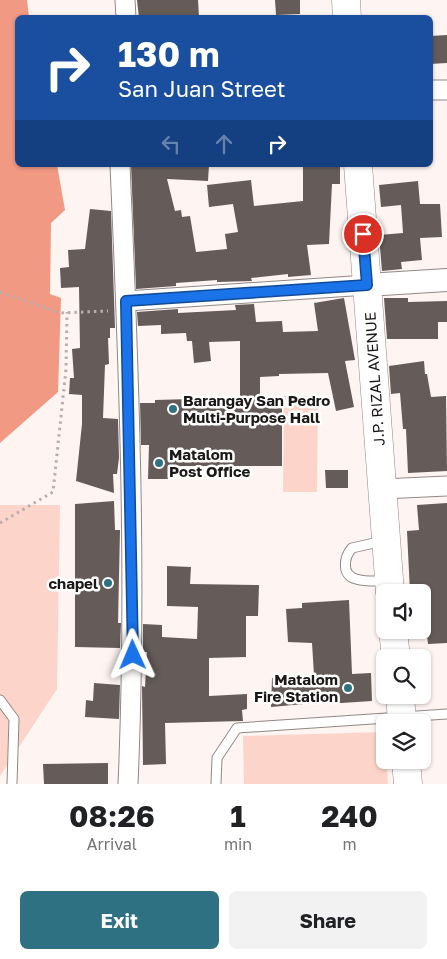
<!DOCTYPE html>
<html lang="en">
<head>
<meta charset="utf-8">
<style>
	:root { --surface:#fff; --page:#f2f2f2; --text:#202124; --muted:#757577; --accent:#2e7182 }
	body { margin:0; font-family:"Golos Text",sans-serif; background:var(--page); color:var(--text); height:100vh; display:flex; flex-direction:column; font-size:19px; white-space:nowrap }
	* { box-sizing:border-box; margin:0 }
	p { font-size:16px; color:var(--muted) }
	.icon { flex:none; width:28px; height:28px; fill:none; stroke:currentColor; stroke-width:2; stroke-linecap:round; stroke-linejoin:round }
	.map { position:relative; height:784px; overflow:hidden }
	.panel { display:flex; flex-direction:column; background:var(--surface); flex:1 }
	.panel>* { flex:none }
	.banner { position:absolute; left:15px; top:15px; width:418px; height:152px; border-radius:8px; box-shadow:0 1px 4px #0004; background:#1a4fa0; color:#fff; overflow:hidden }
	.tools { position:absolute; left:376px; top:584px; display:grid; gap:10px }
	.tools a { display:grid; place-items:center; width:55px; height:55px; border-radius:8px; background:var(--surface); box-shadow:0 1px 4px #0004; font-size:25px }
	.pin { position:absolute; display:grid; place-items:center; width:42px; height:42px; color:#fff; margin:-21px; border:2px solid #fff; border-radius:50%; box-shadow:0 1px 5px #0007 }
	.me { position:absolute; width:55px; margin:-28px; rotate:359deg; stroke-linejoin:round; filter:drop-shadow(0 0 4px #0008) }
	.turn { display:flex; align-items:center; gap:18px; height:105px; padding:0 20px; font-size:22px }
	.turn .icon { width:65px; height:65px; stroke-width:2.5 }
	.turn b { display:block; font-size:35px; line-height:42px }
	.lanes { display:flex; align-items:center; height:48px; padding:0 20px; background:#0003; justify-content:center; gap:25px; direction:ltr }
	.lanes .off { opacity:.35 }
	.eta { display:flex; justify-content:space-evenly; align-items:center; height:85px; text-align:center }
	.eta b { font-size:30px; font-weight:700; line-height:35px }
	.primary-button { display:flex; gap:10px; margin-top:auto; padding:10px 20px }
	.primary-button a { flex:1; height:58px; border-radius:8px; background:var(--accent); color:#fff; font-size:20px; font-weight:700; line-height:58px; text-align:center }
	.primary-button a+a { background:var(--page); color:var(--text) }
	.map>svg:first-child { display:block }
</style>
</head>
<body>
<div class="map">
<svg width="447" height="784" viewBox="0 0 447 784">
	<rect width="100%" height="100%" fill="#fef4f1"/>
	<!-- green -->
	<g fill="#fdd4c9">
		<path d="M284,396H318L317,492H283Z"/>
		<path d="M0,505H60L57,689L0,776Z"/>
		<path d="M385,732L388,784H244L243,736Z"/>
	</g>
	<!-- water -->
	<path fill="#f19983" d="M0,0H27L29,17L18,18V165H57L65,210L51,223L50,294L61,298L58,392L0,443Z"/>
	<!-- building -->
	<g fill="#655c5a">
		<path d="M137,0H198L199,17L139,18Z"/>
		<path d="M275,0H300V14L276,15Z"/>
		<path d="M447,35V63L430,64V36Z"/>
		<path d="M131,165H209L208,181L167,179L175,211L181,210L182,217L190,216L196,252L227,249L225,234L238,232L233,204L209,207L207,185L251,180L254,206L303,201V165H340V184H332L329,244L307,245L311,275L288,277V274L251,278L252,281L217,282V280L176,283V286L136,289Z"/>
		<path d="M418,181L420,204H440L442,237L420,238L422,260L401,262L402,269L382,271L379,235L403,233L401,205L381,207L379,185Z"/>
		<path d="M90,209L111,211L115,328H110V338H108L109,364L105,365L103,418L118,419L119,458L117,474H113L114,493L76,481L82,424V395L69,394L70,378H74L72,349L80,348L79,287L61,288L60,268L69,267L68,250L85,249Z"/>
		<path d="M344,298L355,360L345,361L354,407L336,411L328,373L279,374V376L260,377V406H282V466H169V479H148L149,445H141L140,403H155V400L191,399V406H240V341L209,342L211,361L194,363L192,341H187L186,333L161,334V325L138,326L137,312L178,309V313L236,310L235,305L254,304L256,322L282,321L283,332L318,331L314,303Z"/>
		<path d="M384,298H408V302L447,301V322H438V339H387Z"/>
		<path d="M424,361L425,374H427L431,397L446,396L447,471L408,473L406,429H403L400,393L391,394L389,366Z"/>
		<path d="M325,470H348V488H326Z"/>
		<path d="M114,501L115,530H120L118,623H121L120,648L75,647V504Z"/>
		<path d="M447,503V643L428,644L422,592H410L407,531L419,530L417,505Z"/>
		<path d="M167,566L191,567L190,584L259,585L258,616H246V657L209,658V696L247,694V709L242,710L243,721L165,723L166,764L143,765L142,686L145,687L147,652H143V624L162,625V637L197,639L198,607L167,606Z"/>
		<path d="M349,600L352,674L371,673L372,701L326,704V702L271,707L272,678L314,675L312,643L288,642L286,609L302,608V603Z"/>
		<path d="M94,683L120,685L119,719L85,717L86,700L93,701Z"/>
		<path d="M108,763V784H44L43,764Z"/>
	</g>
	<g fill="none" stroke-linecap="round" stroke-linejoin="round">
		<defs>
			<g id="service">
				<path d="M383,541L352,548C344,557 341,575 356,579C365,582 376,581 386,581"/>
				<path d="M0,700L14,719L12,784"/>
				<path d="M216,784L217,758L237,728L447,714"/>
			</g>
			<g id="minor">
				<path d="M125,0L126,18"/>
				<path d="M430,90H447"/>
				<path d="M120,165C129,371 137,578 128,784"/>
				<path d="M126,301L367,285"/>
				<path d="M382,489L447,486"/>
			</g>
			<path id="tertiary" d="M367,285L447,280"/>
			<g id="primary">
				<path d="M346,0L347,18"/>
				<path d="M358,165L390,592"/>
				<path d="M393,630L396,658"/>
				<path d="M400,695L402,722"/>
				<path d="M406,760L408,784"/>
			</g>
		</defs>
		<!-- service casing -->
		<use href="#service" stroke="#918886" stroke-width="11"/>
		<!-- minor casing -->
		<use href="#minor" stroke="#918886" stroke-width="21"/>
		<!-- tertiary casing -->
		<use href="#tertiary" stroke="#918886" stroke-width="24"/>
		<!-- primary casing -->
		<use href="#primary" stroke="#918886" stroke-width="29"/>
		<!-- path -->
		<g stroke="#b7afad" stroke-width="3" stroke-dasharray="2.5 4" stroke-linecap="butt">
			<path d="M0,292L60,313L108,311"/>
			<path d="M0,523L53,492L66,369L67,312"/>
		</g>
		<!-- service -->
		<use href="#service" stroke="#fff" stroke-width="9"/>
		<!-- minor -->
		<use href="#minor" stroke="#fff" stroke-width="19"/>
		<!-- tertiary -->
		<use href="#tertiary" stroke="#fff" stroke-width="22"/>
		<!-- primary -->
		<use href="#primary" stroke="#fff" stroke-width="28"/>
	</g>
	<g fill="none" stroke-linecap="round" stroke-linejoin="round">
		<defs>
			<path id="route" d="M133,655L126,301L367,285L363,234"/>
		</defs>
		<!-- route casing -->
		<use href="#route" stroke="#114b97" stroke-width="12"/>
		<!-- route -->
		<use href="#route" stroke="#1a73e8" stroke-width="9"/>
	</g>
	<!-- markers -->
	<g fill="#2e7182" stroke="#fff" stroke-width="2">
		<circle cx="173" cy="409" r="5"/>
		<circle cx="159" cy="463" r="5"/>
		<circle cx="108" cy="583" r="5"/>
		<circle cx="348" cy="688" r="5"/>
	</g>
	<g text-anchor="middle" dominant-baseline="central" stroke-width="5" stroke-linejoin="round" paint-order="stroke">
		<!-- street labels -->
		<g font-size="15" fill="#1c1818" stroke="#fff">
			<text transform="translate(374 379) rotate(-94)">J.P. RIZAL AVENUE</text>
		</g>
		<!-- poi labels -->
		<g font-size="15" font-weight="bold" fill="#1c1818" stroke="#fff" text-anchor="start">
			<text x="183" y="400">Barangay San Pedro<tspan x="183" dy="17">Multi-Purpose Hall</tspan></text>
			<text x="169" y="454">Matalom<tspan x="169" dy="17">Post Office</tspan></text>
			<text x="98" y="583" text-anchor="end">chapel</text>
			<text x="338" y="679" text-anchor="end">Matalom<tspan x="338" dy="17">Fire Station</tspan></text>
		</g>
	</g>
</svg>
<div class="tools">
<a><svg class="icon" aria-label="sound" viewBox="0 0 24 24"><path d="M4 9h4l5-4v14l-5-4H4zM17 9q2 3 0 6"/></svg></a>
<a><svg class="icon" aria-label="search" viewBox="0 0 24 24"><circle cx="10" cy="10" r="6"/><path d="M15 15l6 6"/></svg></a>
<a><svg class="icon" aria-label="layers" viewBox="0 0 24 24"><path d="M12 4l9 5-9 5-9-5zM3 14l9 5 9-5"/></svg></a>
</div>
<div class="pin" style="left:363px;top:234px;background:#d93025"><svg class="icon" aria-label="arrive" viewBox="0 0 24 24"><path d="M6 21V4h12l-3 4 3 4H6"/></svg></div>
<svg class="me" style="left:133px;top:655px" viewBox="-20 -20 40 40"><path d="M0-17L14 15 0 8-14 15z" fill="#1a73e8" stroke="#fff" stroke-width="4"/></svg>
<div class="banner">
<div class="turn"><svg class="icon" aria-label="right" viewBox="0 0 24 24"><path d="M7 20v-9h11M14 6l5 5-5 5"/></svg><div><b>130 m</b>San Juan Street</div></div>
<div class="lanes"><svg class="icon off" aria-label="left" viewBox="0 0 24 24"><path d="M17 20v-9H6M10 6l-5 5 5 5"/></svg><svg class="icon off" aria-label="ahead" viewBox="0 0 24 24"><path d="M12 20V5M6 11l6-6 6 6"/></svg><svg class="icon" aria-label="right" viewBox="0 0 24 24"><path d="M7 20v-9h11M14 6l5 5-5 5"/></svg></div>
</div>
</div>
<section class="panel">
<div class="eta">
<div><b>08:26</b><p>Arrival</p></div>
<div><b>1</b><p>min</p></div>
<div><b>240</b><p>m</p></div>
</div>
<div class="primary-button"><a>Exit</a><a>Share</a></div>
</section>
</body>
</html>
